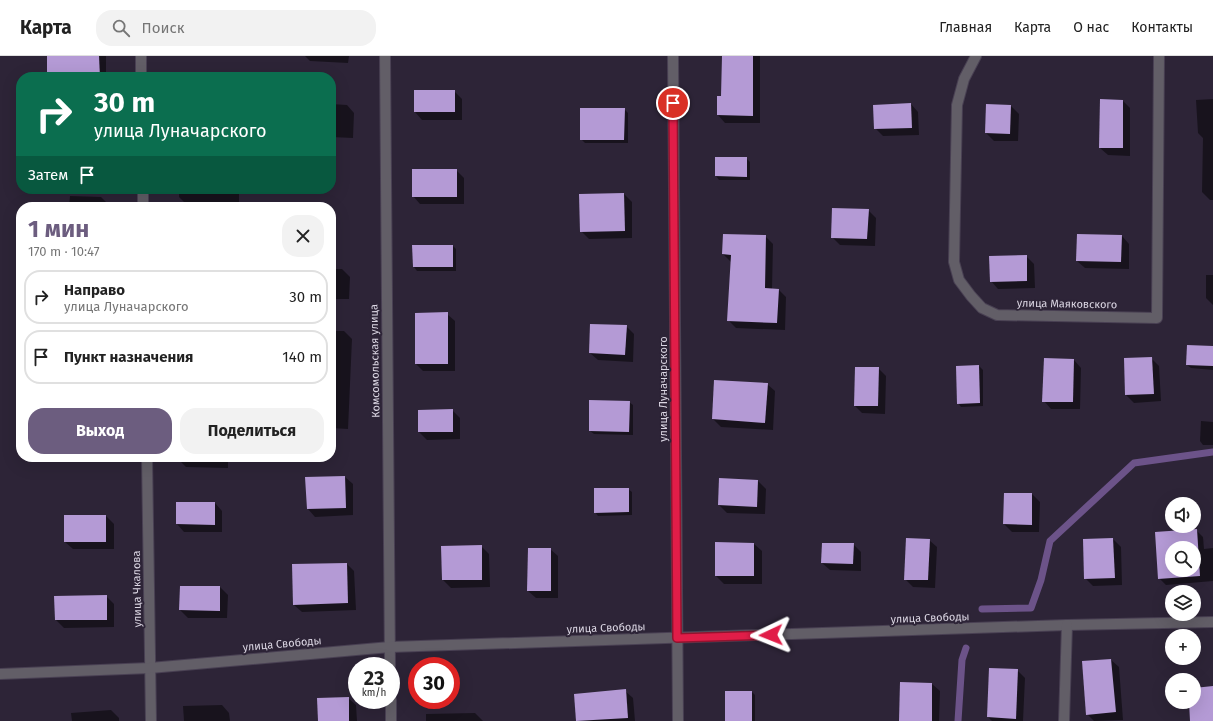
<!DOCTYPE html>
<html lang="ru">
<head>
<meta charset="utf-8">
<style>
	:root { --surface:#fff; --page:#f2f2f2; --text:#222; --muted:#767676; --line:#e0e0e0; --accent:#6c5d7f }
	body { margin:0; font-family:"Fira Sans",sans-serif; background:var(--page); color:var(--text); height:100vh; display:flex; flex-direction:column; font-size:15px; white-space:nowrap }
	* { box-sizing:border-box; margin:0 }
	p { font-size:13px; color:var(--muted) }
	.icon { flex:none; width:22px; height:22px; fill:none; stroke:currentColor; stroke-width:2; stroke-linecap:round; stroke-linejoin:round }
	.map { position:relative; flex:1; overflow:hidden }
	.panel { position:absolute; left:16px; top:146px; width:320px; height:260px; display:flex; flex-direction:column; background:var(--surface); border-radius:16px; box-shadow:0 4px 16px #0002 }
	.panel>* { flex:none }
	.banner { position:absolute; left:16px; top:16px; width:320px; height:122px; border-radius:16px; box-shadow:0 4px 16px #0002; background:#0b6e4f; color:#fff; overflow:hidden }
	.fabs { position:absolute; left:1165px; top:441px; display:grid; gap:8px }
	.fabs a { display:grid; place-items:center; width:36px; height:36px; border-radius:50%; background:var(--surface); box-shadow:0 4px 16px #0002; font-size:20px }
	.speed { position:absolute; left:348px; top:601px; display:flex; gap:8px; font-size:20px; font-weight:700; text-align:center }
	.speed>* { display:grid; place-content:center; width:52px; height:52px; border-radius:50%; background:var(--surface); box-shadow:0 4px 16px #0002; line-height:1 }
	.speed small { font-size:10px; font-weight:400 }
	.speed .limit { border:6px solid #d22; background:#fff; color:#111 }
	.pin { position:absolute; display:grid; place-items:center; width:34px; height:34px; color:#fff; margin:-17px; border:2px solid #fff; border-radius:50%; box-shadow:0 1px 4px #0007 }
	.me { position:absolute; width:44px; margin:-22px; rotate:268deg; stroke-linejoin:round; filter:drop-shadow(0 0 3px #0008) }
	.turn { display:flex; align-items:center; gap:14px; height:84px; padding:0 12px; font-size:18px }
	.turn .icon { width:52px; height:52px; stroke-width:2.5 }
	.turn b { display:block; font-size:28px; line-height:34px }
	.then { display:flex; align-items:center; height:38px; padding:0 12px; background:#0003; gap:8px; font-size:15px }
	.round { display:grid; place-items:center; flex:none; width:42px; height:42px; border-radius:16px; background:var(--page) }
	.overview { display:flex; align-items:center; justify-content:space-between; height:68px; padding:0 12px }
	h1 { font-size:24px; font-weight:700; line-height:30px; color:var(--accent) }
	.button { display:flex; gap:8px; margin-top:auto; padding:8px 12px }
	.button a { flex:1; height:46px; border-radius:16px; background:var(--accent); color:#fff; font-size:16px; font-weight:700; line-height:46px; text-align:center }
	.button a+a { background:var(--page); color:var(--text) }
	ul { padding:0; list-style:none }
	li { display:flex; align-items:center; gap:12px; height:54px; margin:0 8px 6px; padding:0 4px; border:2px solid var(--line); border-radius:16px }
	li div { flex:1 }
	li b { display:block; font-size:15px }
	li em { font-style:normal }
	header { display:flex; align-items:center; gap:24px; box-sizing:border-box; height:56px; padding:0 20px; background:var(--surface); border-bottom:1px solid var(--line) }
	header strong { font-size:19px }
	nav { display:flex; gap:22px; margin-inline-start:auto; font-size:14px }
	.search { width:280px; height:36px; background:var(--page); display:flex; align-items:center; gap:10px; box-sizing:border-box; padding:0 14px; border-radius:16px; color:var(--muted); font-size:15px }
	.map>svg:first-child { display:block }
</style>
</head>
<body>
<header>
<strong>Карта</strong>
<div class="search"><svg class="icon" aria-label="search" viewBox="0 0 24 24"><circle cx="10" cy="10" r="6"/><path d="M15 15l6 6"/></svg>Поиск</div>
<nav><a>Главная</a><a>Карта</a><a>О нас</a><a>Контакты</a></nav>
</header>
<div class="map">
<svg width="1213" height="665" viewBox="0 0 1213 665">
	<rect width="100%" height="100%" fill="#2d2437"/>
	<!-- shadow -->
	<g fill="#0007" fill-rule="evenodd">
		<rect x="48" y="0" width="58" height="21"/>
		<path d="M305,0H349L348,7L310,5Z"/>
		<path d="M723,0H760V67H725L718,59L722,41Z"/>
		<path d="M415,35H454L462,43V64H422L415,56Z"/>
		<path d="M1213,43V144H1210L1202,136L1203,82L1198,77L1196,44Z"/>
		<path d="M1123,45L1130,52V100L1108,99L1100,92Z"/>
		<path d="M331,48L347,49L354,57L353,82L331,81Z"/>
		<path d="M911,48L918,56L919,79L883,80L875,72Z"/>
		<path d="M1011,50L1019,58L1018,85H994L986,77Z"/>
		<path d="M624,53L628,57V87H585L581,83Z"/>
		<path d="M746,102L750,106V124H719L716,120Z"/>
		<path d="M456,114L464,122V148H420L413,140Z"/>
		<path d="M179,133H239V150L187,149L179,141Z"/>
		<path d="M624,138L632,146V182L589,183L581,175Z"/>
		<path d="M70,140L101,141L109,149V151H69Z"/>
		<path d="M868,154L876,162L875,190L840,189L832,181Z"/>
		<path d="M765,180L773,188L772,233L779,234L786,241L785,274L736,272L728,264L731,206L723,198Z"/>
		<path d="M1122,180L1129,188V213L1085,212L1077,205Z"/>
		<path d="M453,190L456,193V215H417L414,211Z"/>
		<path d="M1026,200L1034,208L1035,232L998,233L991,225Z"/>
		<path d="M331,213H342L350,221L349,243H331Z"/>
		<path d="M1206,219H1213V249L1206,242Z"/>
		<path d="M447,258L455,265V315H423L416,308Z"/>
		<path d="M626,270L634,278L633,306L598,304L590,297Z"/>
		<path d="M331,275H344L352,283L348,373L331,372Z"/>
		<path d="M1213,291V314L1191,312L1187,309Z"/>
		<path d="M1151,302L1159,310L1161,345L1134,347L1126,339L1125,303Z"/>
		<path d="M1074,304L1081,312L1080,353H1051L1044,345Z"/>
		<path d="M979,310L983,314V350L961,351L958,347Z"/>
		<path d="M878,312L886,320L885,358L862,357L855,350Z"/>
		<path d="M767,328L775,335L773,374L721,371L713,363Z"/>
		<path d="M629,346L633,349V379L594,378L590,375Z"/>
		<path d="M452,354L460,362V383L427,384L419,376Z"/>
		<path d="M1201,365L1213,366V389H1203L1200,385Z"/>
		<path d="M179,401H228V412L186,411L179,404Z"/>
		<path d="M345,421L353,428V459L315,461L308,453Z"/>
		<path d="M758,425L766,433L765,458L727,457L719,449Z"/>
		<path d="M628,433L632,436V459L598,460L595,456Z"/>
		<path d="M1032,438L1040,446L1039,476H1012L1004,468Z"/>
		<path d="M177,447H215L222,455V476H184L177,468Z"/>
		<path d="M106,460L114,468V493H73L65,486Z"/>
		<path d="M1196,474L1203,481L1204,493L1213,492V525L1166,529L1159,522L1156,477ZM1172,492H1194V514H1172Z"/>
		<path d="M1113,483L1121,491L1122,529L1093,530L1085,522L1084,484Z"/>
		<path d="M929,484L937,491L935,532L913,531L905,523Z"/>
		<path d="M754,488L762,495V528H724L716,520Z"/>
		<path d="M853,488L861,496V515L830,514L822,507Z"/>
		<path d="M481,490L489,498L490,531L451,532L443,524L442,491Z"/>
		<path d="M550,493L558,500V542H536L528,535Z"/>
		<path d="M347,508L354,515L356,554L302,556L294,549Z"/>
		<path d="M220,531L228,539L227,562H188L180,554Z"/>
		<path d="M106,540L114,548V571L64,572L56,564Z"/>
		<path d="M1111,604L1119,611L1123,664L1094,665L1087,658L1083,606Z"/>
		<path d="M1017,614L1025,622L1023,665H992L988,661Z"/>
		<path d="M901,627L932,628L940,635L939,665H900Z"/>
		<path d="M625,635L633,642L635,665H577L575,639Z"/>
		<path d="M752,636L755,639V665H726Z"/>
		<path d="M348,642L356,649L357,665H319Z"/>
		<path d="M222,649L229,657L230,665H184L183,650Z"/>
		<path d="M111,654L119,662V665H72L71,657Z"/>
		<path d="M475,657L483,665H426V658Z"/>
	</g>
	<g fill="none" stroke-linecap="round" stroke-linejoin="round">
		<!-- stream -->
		<g stroke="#6c5389" stroke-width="7">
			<path d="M982,553L1031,552L1041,524L1050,485L1134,407L1213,396"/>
			<path d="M958,665L962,604L966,592"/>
		</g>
	</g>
	<!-- building -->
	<g fill="#b49ad5" fill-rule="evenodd">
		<path d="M47,0H99L100,21H47Z"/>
		<path d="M722,0H753V60L717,59V40H721Z"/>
		<rect x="414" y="34" width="41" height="22"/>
		<path d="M1100,43L1123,44V92H1099Z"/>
		<path d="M911,47L912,72L874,73L873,49Z"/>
		<path d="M986,48L1011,49L1010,78L985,77Z"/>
		<path d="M580,52H625L624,84H580Z"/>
		<path d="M715,101H747V121L715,120Z"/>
		<rect x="412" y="113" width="45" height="28"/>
		<path d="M624,137L625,175L580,176L579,138Z"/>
		<path d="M832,152L869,153L867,183L831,182Z"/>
		<path d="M723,178L766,179L765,232L779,233L777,267L727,265L731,199L722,198Z"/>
		<path d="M1077,178L1122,179L1121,206L1076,205Z"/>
		<path d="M412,189H453V211H413Z"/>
		<path d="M1027,199V225L990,226L989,200Z"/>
		<path d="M448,256V308H415V257Z"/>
		<path d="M590,268L627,269L625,299L589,297Z"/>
		<path d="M1187,289L1213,290V310L1186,309Z"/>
		<path d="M1152,301L1154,338L1125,339L1124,302Z"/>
		<path d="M1044,302L1074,303L1073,346H1042Z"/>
		<path d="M979,309L980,347L957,348L956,310Z"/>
		<path d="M855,311H879L878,350H854Z"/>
		<path d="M714,324L768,327L765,367L712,363Z"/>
		<path d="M589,344L630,345L629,376L589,375Z"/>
		<path d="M453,353V376H418V354Z"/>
		<path d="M345,420L346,452L307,453L305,421Z"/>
		<path d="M719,422L758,424L757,451L718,449Z"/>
		<path d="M594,432H629V456L594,457Z"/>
		<path d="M1004,437H1032V469L1003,468Z"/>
		<path d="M176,446H215V469L176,468Z"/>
		<rect x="64" y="459" width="42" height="27"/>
		<path d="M1197,473L1200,520L1158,523L1155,476ZM1172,492H1194V514H1172Z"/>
		<path d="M906,482L930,483L928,524H904Z"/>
		<path d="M1113,482L1115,522L1084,523L1083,483Z"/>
		<path d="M715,486L754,487V520H715Z"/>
		<path d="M822,487H854L853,508L821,507Z"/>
		<path d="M482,489V524H442L441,490Z"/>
		<path d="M528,492H551V535H527Z"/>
		<path d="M347,507L348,547L293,549L292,508Z"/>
		<path d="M180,530H220V555L179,554Z"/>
		<path d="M107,539V564H55L54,540Z"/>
		<path d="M1111,603L1116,656L1086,659L1082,605Z"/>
		<path d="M989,612L1018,613L1016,663L987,661Z"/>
		<path d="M900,626L932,627V665H899Z"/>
		<path d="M1213,630V665H1190L1189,646H1194V632Z"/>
		<path d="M626,633L628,662L576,665L574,638Z"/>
		<rect x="725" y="635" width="27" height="30"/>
		<path d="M349,641V665H318L317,642Z"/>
	</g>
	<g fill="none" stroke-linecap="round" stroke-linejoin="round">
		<defs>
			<g id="street">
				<path d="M141,0V21"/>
				<path d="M385,0L390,610"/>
				<path d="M673,0L678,665"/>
				<path d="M976,0L964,23L957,49L954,206L959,224L971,240L982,252L997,259L1157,262L1159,0"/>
				<path d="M143,133V151"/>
				<path d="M147,401L151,665"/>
				<path d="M0,618L150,612L390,591L1067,569L1213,566"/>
				<path d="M391,644V665"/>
				<path d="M1064,665L1067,569"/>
			</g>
		</defs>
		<!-- street casing -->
		<use href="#street" stroke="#494053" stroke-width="12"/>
		<!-- street -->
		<use href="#street" stroke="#625e67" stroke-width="10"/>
	</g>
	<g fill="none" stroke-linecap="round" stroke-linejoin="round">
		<defs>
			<path id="route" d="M673,47L677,582L771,579"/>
		</defs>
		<!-- route casing -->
		<use href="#route" stroke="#92132f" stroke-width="10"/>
		<!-- route -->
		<use href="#route" stroke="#e11d48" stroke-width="7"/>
	</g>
	<g text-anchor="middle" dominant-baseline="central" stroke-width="4" stroke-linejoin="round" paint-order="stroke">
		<!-- street labels -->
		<g font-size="11" fill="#dbd6e3" stroke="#2d2437">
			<text transform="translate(1067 248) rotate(1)">улица Маяковского</text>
			<text transform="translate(375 305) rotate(-91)">Комсомольская улица</text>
			<text transform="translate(663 333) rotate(-90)">улица Луначарского</text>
			<text transform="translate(137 533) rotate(-91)">улица Чкалова</text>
			<text transform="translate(930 562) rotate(-2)">улица Свободы</text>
			<text transform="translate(606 572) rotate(-2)">улица Свободы</text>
			<text transform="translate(282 588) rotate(-5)">улица Свободы</text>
		</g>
	</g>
</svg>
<div class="fabs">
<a><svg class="icon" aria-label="sound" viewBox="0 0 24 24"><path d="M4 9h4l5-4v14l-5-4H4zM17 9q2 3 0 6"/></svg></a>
<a><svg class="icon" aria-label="search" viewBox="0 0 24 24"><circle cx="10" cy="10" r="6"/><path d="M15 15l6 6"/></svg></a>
<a><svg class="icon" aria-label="layers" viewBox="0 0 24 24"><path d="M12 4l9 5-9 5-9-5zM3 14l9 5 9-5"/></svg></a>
<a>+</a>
<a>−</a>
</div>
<div class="speed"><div>23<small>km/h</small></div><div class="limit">30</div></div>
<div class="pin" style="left:673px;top:47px;background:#d93025"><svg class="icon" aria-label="arrive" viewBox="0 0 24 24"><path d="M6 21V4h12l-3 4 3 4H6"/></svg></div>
<svg class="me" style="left:771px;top:579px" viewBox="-20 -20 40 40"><path d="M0-17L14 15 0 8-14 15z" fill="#e11d48" stroke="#fff" stroke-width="4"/></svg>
<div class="banner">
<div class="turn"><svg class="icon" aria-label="right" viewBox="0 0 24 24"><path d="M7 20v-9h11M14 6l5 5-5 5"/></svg><div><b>30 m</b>улица Луначарского</div></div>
<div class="then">Затем<svg class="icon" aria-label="arrive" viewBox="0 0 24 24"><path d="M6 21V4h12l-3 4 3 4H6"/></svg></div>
</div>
<section class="panel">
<div class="overview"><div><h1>1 мин</h1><p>170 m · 10:47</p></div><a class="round"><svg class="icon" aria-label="close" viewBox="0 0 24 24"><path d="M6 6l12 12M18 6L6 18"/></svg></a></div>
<ul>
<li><svg class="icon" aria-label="right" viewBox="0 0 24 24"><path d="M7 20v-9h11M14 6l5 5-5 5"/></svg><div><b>Направо</b><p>улица Луначарского</p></div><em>30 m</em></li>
<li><svg class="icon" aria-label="arrive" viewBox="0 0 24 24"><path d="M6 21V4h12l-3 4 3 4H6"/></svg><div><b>Пункт назначения</b></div><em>140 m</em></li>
</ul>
<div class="button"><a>Выход</a><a>Поделиться</a></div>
</section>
</div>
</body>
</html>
